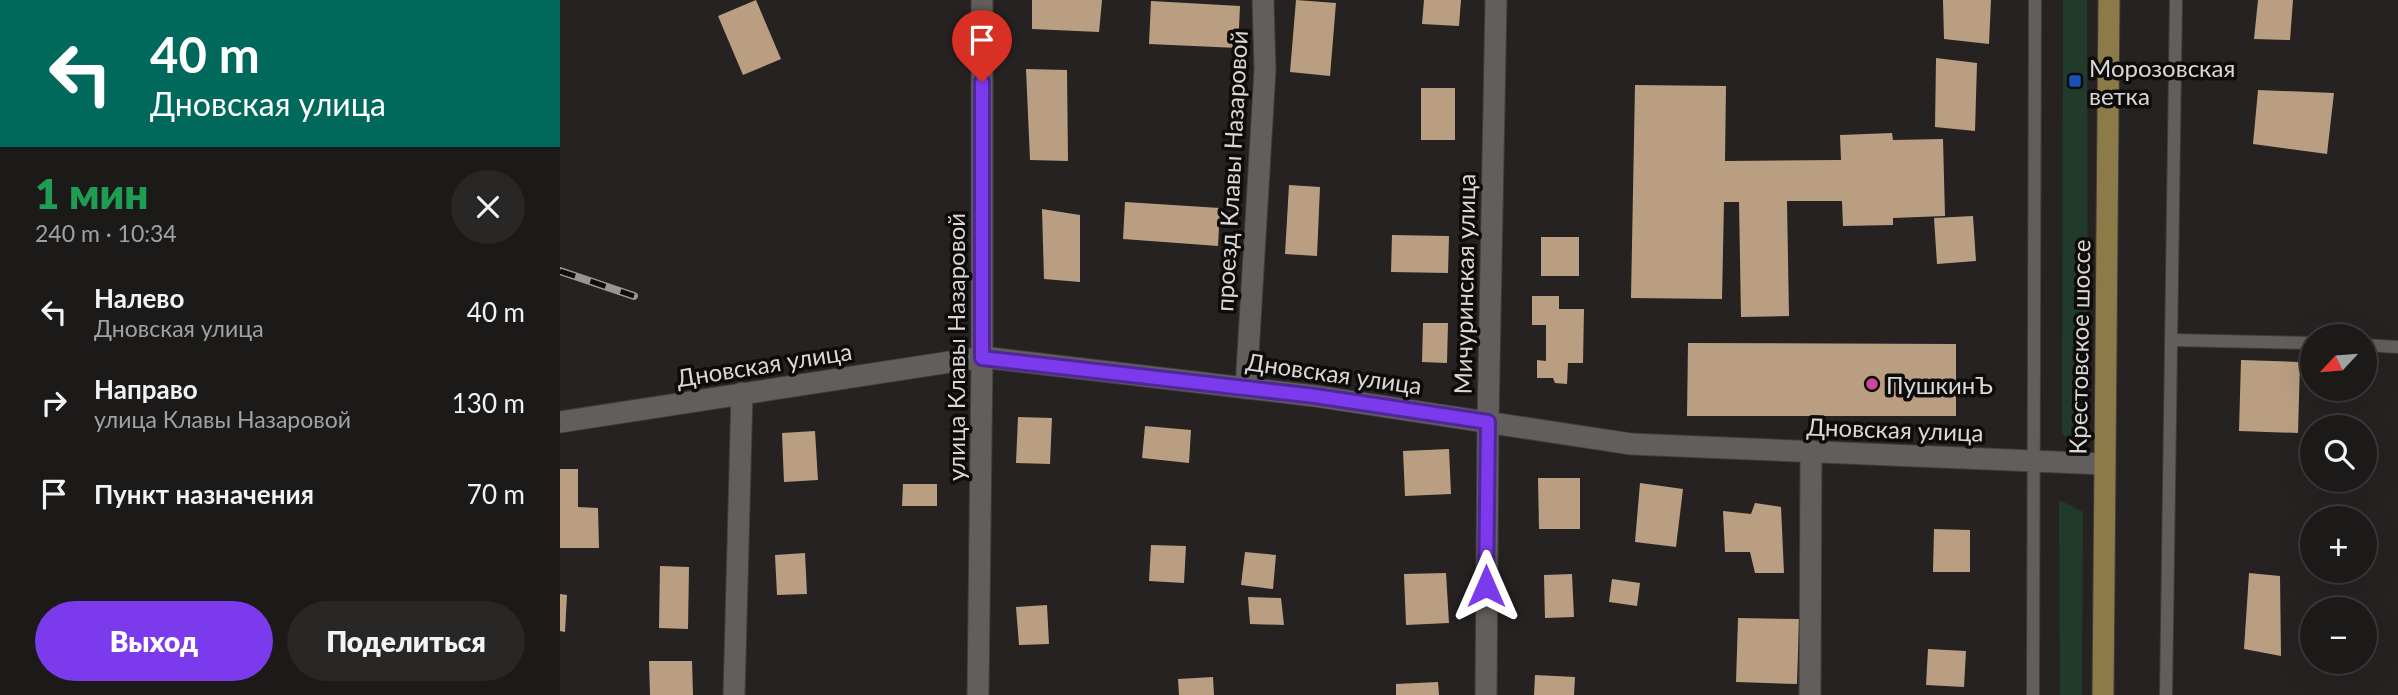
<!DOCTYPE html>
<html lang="ru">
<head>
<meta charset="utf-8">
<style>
	:root { --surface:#1c1a19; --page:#292726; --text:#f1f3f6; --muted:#a0a1a2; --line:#3a3838; --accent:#7c3aed }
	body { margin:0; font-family:Lato,sans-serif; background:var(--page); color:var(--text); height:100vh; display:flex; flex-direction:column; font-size:26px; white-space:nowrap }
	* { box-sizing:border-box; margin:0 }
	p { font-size:23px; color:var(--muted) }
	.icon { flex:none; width:38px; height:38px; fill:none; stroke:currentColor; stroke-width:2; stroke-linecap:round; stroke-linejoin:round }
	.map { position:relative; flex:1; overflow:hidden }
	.drawer { display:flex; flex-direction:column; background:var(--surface); width:560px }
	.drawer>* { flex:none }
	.banner { background:#00695c; color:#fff; overflow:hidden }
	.needle { width:46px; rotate:244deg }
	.tools { position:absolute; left:1740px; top:324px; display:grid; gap:14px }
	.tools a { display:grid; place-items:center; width:77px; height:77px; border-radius:50%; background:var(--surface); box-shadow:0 7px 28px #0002,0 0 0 2px var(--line); font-size:35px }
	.pin { position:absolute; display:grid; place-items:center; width:60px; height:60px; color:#fff; margin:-72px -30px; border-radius:50% 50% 50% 0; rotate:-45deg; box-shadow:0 0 7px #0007 }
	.pin .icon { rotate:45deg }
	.me { position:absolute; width:77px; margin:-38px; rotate:0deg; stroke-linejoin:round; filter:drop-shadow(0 0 5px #0008) }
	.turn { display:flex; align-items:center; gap:24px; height:147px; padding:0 35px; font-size:32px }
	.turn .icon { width:91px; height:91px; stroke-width:2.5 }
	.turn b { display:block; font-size:49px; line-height:60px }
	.round { display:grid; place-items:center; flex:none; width:74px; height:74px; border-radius:37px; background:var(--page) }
	.summary { display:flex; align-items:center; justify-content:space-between; height:119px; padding:0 35px }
	h1 { font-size:42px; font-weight:800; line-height:52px; color:#1e9e55 }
	.cta { display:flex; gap:14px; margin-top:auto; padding:14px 35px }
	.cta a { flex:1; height:80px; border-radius:42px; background:var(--accent); color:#fff; font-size:28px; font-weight:800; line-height:80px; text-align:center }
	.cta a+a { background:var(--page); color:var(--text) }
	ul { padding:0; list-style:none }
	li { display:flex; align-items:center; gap:21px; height:91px; padding:0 35px }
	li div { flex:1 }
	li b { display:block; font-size:26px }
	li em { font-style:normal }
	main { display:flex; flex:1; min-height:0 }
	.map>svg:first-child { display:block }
</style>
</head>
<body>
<main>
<section class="drawer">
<div class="banner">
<div class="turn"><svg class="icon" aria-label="left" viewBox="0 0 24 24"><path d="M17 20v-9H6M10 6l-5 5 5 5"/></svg><div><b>40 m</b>Дновская улица</div></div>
</div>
<div class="summary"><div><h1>1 мин</h1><p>240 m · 10:34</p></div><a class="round"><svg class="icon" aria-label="close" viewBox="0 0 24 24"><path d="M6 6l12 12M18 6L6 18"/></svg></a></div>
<ul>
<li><svg class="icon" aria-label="left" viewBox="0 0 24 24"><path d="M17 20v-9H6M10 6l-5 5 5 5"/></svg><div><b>Налево</b><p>Дновская улица</p></div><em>40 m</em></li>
<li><svg class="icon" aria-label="right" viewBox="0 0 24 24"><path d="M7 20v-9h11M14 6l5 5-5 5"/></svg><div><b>Направо</b><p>улица Клавы Назаровой</p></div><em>130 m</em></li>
<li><svg class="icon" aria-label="arrive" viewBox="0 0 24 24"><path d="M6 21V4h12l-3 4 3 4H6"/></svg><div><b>Пункт назначения</b></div><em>70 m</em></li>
</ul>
<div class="cta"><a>Выход</a><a>Поделиться</a></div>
</section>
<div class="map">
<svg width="1838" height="695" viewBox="0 0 1838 695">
	<rect width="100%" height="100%" fill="#262221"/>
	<!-- green -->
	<g fill="#203b2b">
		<path d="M1503,0H1527L1528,355L1521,449L1502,434Z"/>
		<path d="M1499,500L1523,512L1522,695H1500Z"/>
	</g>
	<!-- building -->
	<g fill="#ba9e82">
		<path d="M196,0L221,59L183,75L158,16Z"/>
		<path d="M472,0H542L539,32L472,29Z"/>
		<path d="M736,0L776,3L770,76L730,72Z"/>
		<path d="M864,0H901L899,26L862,24Z"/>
		<path d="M1383,0H1431L1429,44L1384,39Z"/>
		<path d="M1698,0H1733L1730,40L1694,39Z"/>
		<path d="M591,1L680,6L678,48L589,44Z"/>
		<path d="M1376,58L1417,63L1415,131L1375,127Z"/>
		<path d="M466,69L507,70L508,161L470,160Z"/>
		<path d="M1075,85L1166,86L1165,161L1281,160L1280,135L1332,133L1333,140L1383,139L1385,216L1333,218V225L1283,226L1282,201H1227L1229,316L1181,317L1179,202H1164L1162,299L1071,298Z"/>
		<rect x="861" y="88" width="34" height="52"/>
		<path d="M1698,90L1774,93L1767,154L1693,144Z"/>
		<path d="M729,185L760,187L757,256L725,254Z"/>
		<path d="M565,202L660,208L658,246L563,239Z"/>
		<path d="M482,209L520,215V282L484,279Z"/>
		<path d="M1413,216L1416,261L1377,264L1374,218Z"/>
		<path d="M832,235L889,236L888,273L831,272Z"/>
		<rect x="981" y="237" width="38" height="39"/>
		<path d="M972,296H999V309H1024L1023,363H1008L1007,384L995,383L993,378H977V360L986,361V325H972Z"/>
		<path d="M863,323H888L887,363L862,362Z"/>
		<path d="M1128,343L1396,344V416H1127Z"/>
		<path d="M1681,360L1740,362L1738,433L1679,431Z"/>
		<path d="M458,417L492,418L490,464L456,463Z"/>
		<path d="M585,426L631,430L629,463L582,458Z"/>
		<path d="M255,431L258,480L224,482L222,433Z"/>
		<path d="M889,449L891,494L845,496L843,451Z"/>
		<path d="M0,469H18V507L38,508L39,548H0Z"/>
		<path d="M978,478H1020V529H979Z"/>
		<path d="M1080,483L1123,489L1116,547L1075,542Z"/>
		<path d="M343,484H377V506H342Z"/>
		<path d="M1195,503L1221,507L1224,573H1195L1190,552H1165L1163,511L1191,514Z"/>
		<path d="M1374,529L1410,530V572H1373Z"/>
		<path d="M591,545L626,546L624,583L589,581Z"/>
		<path d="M685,552L716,555L713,589L681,585Z"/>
		<path d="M245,553L247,594L217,595L215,555Z"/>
		<path d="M100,566L129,567L128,629L99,628Z"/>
		<path d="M886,573L889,623L846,625L844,574Z"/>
		<path d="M1689,573L1720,576L1721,656L1684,649Z"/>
		<path d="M1012,574L1014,617L985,618L984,575Z"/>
		<path d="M1052,579L1080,583L1077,606L1049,602Z"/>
		<path d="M0,594L7,595L5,632L0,631Z"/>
		<path d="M688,597L721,598L724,625L690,624Z"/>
		<path d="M487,605L489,644L459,645L456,607Z"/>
		<path d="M1178,618L1239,619L1237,684L1176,682Z"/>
		<path d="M1368,649L1406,651L1404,687L1366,685Z"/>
		<path d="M89,661H132L133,695H90Z"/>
		<path d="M975,675L1015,677L1014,695H974Z"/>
		<path d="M653,677L654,695H619L618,679Z"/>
		<path d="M878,682L879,695H836V684Z"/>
	</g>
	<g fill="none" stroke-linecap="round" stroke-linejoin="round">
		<defs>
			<g id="service">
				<path d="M1611,340L1752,343"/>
				<path d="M1804,345L1838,347"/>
				<path d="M1473,695L1475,0"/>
				<path d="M1606,695L1616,0"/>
			</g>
			<g id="minor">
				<path d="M686,388L705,70L703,0"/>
				<path d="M174,695L182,393"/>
				<path d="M418,695L422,357V0"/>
				<path d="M926,695L928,422L936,0"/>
				<path d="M1250,695L1251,451"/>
			</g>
			<path id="tertiary" d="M0,422L422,357L755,396L1071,444L1544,464"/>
			<path id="primary" d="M1543,695L1549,0"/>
		</defs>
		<!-- service casing -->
		<use href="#service" stroke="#403d3b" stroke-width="14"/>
		<!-- minor casing -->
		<use href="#minor" stroke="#403d3b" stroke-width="23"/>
		<!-- tertiary casing -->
		<use href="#tertiary" stroke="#403d3b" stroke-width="23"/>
		<!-- primary casing -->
		<use href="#primary" stroke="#403d3b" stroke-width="23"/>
		<!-- service -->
		<use href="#service" stroke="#615e5c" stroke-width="12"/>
		<!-- minor -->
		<use href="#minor" stroke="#615e5c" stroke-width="21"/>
		<!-- tertiary -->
		<use href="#tertiary" stroke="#615e5c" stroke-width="21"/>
		<!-- primary -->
		<use href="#primary" stroke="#8d7a49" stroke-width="21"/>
		<defs>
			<path id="rail" d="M0,271L74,296"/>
		</defs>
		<!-- rail casing -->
		<use href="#rail" stroke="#999796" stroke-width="8"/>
		<!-- rail -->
		<use href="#rail" stroke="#0e0c0b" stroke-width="5" stroke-dasharray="16" stroke-linecap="butt"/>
	</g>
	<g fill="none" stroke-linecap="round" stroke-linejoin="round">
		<defs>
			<path id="route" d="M422,82V358L755,396L928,422L926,586"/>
		</defs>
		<!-- route casing -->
		<use href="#route" stroke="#51269a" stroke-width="18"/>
		<!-- route -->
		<use href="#route" stroke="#7c3aed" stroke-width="12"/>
	</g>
	<!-- markers -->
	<rect fill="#1a4fb4" stroke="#0e0c0b" stroke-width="2.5" x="1508" y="74" width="14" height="14" rx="3.5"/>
	<circle fill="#d1479c" stroke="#0e0c0b" stroke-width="2.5" cx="1312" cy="384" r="7"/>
	<g text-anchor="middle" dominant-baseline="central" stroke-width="7" stroke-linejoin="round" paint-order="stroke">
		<!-- poi labels -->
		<g font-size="24" fill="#dad8d7" stroke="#0e0c0b" text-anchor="start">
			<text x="1529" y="67">Морозовская<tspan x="1529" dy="28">ветка</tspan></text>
			<text x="1326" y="384">ПушкинЪ</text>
		</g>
		<!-- street labels -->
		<g font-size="24" fill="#dad8d7" stroke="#0e0c0b">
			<text transform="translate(671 171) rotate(-87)">проезд Клавы Назаровой</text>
			<text transform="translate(904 284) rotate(-89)">Мичуринская улица</text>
			<text transform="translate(395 347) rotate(-90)">улица Клавы Назаровой</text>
			<text transform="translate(1519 347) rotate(-89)">Крестовское шоссе</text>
			<text transform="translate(204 364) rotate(-9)">Дновская улица</text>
			<text transform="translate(774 373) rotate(8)">Дновская улица</text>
			<text transform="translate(1335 429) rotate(2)">Дновская улица</text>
		</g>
	</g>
</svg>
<div class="tools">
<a><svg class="needle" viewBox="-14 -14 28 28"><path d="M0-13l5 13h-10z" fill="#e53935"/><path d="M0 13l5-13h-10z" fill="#a0a1a2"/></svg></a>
<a><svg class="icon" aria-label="search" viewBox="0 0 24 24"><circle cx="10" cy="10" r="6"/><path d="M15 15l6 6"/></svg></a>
<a>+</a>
<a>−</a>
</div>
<div class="pin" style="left:422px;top:82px;background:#d93025"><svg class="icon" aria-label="arrive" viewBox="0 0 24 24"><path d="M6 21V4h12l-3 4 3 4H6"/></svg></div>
<svg class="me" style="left:926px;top:586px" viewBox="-20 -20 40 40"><path d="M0-17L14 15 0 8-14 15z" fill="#7c3aed" stroke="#fff" stroke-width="4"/></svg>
</div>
</main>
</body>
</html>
